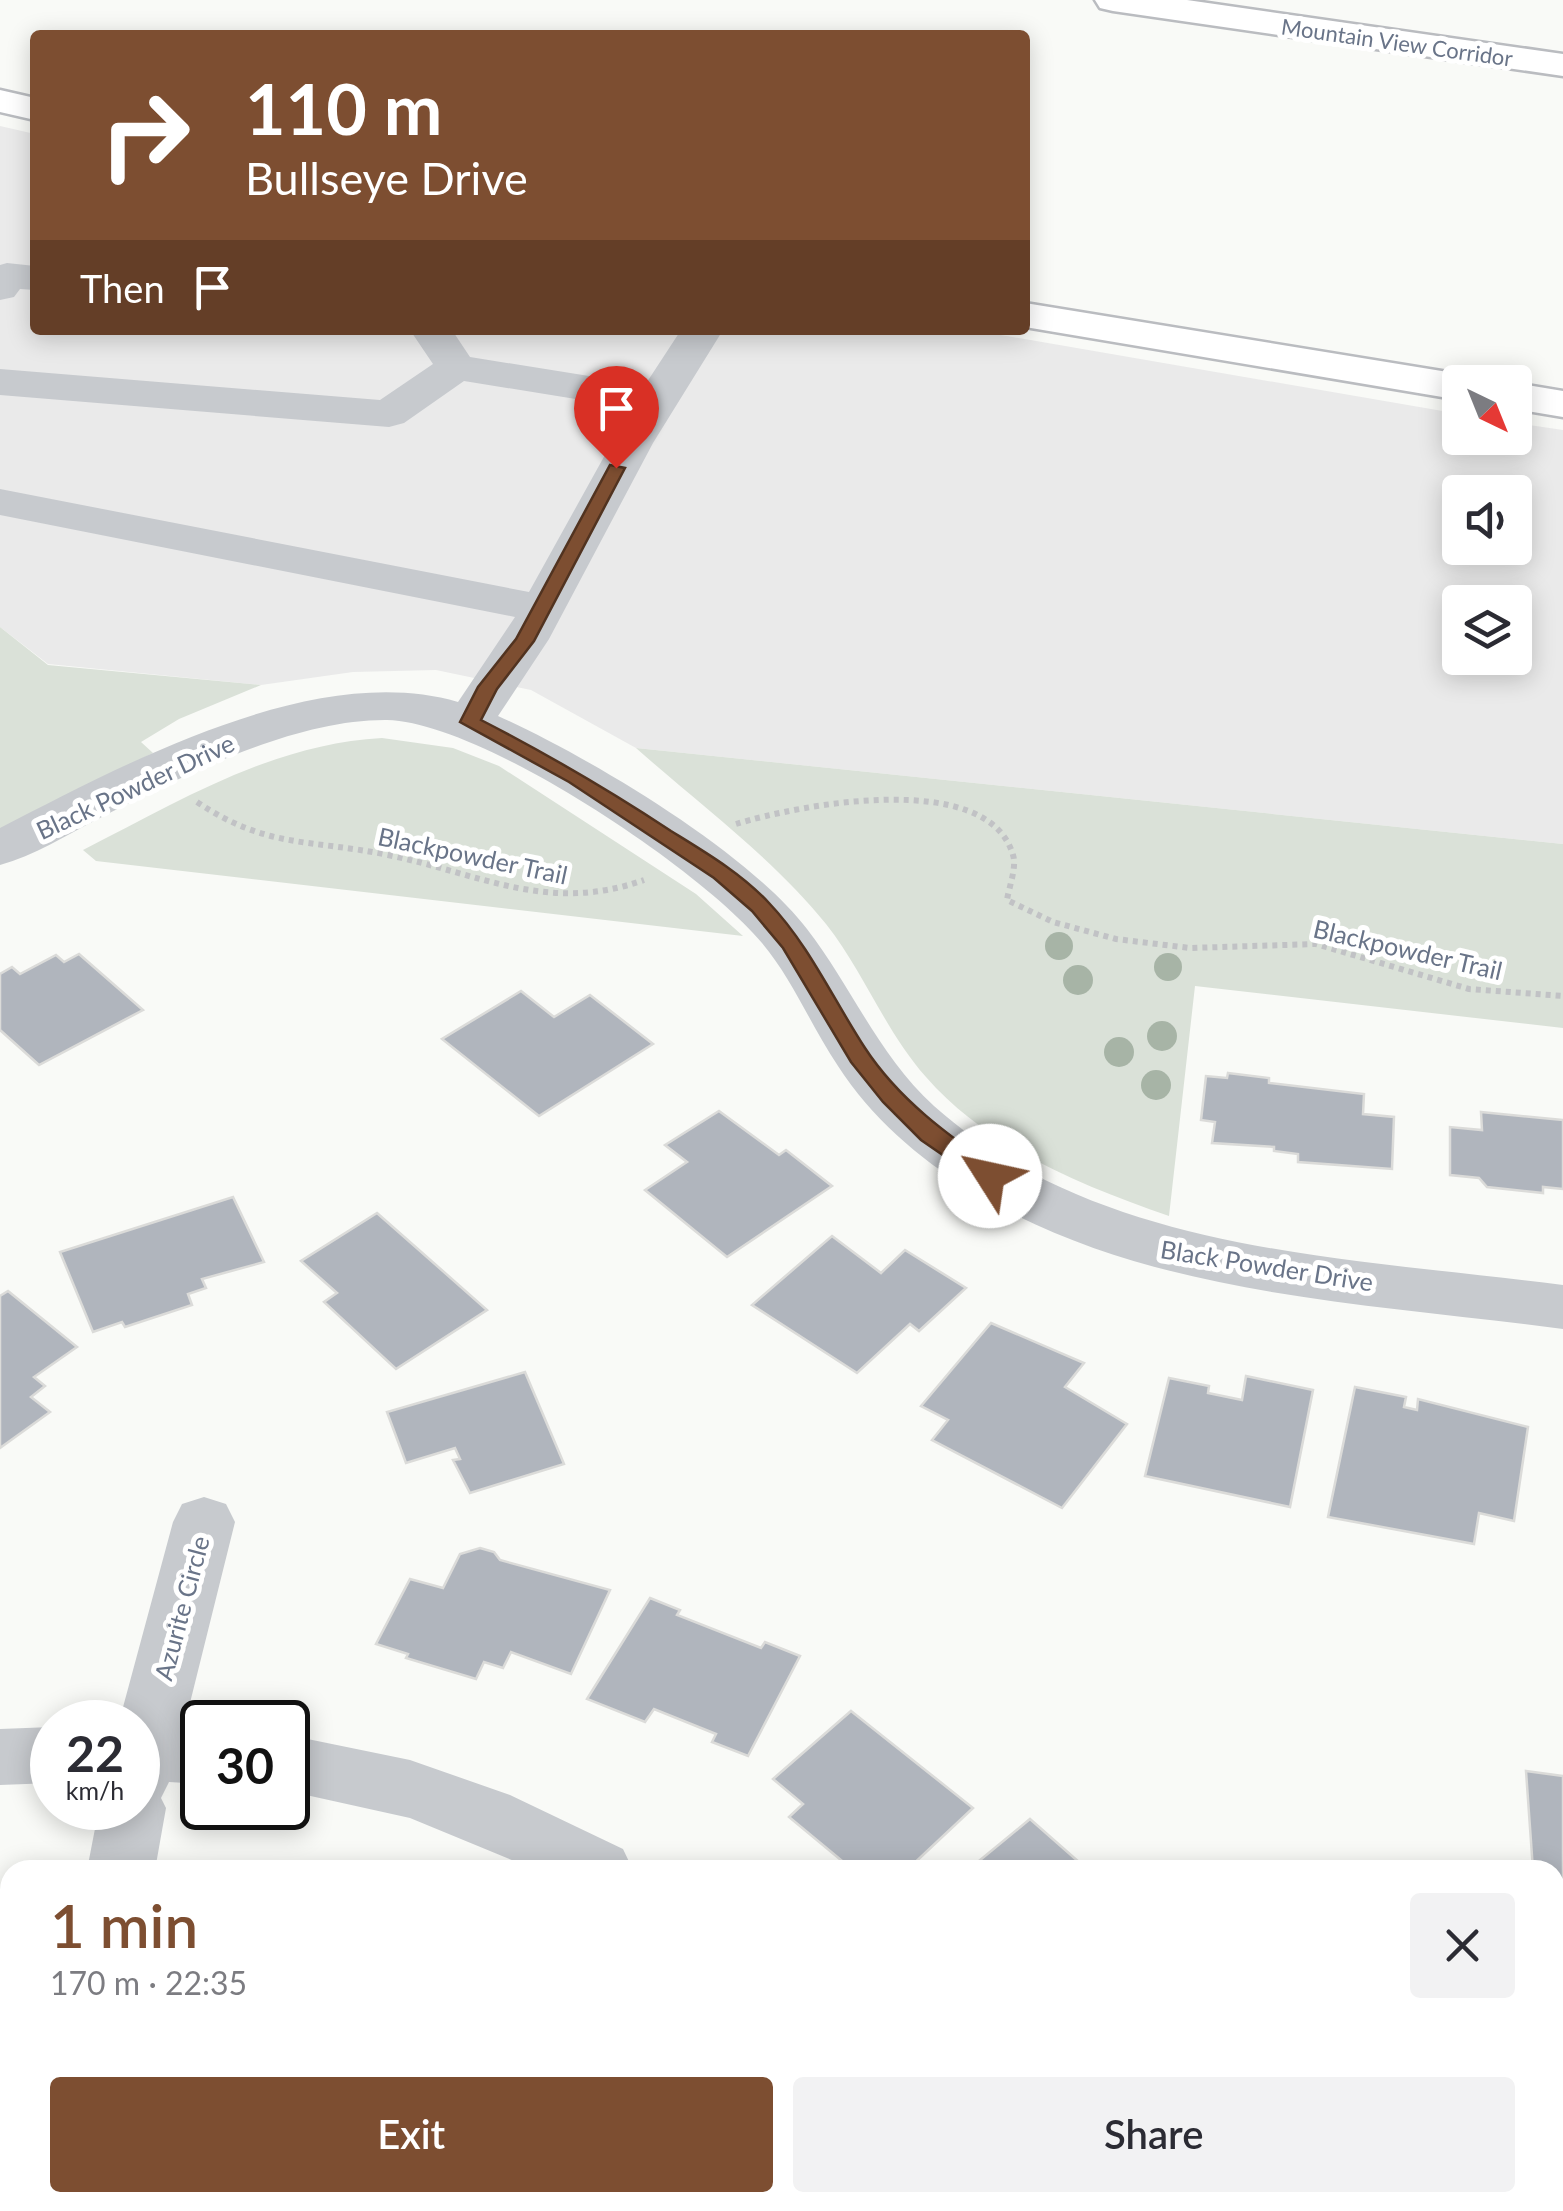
<!DOCTYPE html>
<html lang="en">
<head>
<meta charset="utf-8">
<style>
	:root { --surface:#fff; --page:#f2f2f3; --text:#2b2b33; --muted:#7c7c81; --accent:#7d4e31 }
	body { margin:0; font-family:Lato,sans-serif; background:var(--page); color:var(--text); height:100vh; display:flex; flex-direction:column; font-size:38px; white-space:nowrap }
	* { box-sizing:border-box; margin:0 }
	p { font-size:32px; color:var(--muted) }
	.icon { flex:none; width:55px; height:55px; fill:none; stroke:currentColor; stroke-width:2; stroke-linecap:round; stroke-linejoin:round }
	.map { position:relative; flex:1; overflow:hidden }
	.sheet { position:absolute; left:0px; top:1860px; width:1565px; height:352px; display:flex; flex-direction:column; background:var(--surface); border-radius:30px 30px 0 0; box-shadow:0 5px 25px #0003 }
	.sheet>* { flex:none }
	.top-card { position:absolute; left:30px; top:30px; width:1000px; height:305px; border-radius:10px; box-shadow:0 5px 25px #0003; background:#7d4e31; color:#fff; overflow:hidden }
	.needle { width:65px; rotate:137deg }
	.controls { position:absolute; left:1442px; top:365px; display:grid; gap:20px }
	.controls a { display:grid; place-items:center; width:90px; height:90px; border-radius:10px; background:var(--surface); box-shadow:0 5px 25px #0003; font-size:50px }
	.speed { position:absolute; left:30px; top:1700px; display:flex; gap:20px; font-size:50px; font-weight:700; text-align:center }
	.speed>* { display:grid; place-content:center; width:130px; height:130px; border-radius:50%; background:var(--surface); box-shadow:0 5px 25px #0003; line-height:1 }
	.speed small { font-size:25px; font-weight:400 }
	.speed .limit { border:5px solid #111; border-radius:15px; background:#fff; color:#111 }
	.pin { position:absolute; display:grid; place-items:center; width:85px; height:85px; color:#fff; margin:-102px -42px; border-radius:50% 50% 50% 0; rotate:-45deg; box-shadow:0 0 10px #0007 }
	.pin .icon { rotate:45deg }
	.me { position:absolute; width:110px; margin:-55px; rotate:305deg; stroke-linejoin:round; filter:drop-shadow(0 0 8px #0008) }
	.turn { display:flex; align-items:center; gap:35px; height:210px; padding:0 50px; font-size:45px }
	.turn .icon { width:130px; height:130px; stroke-width:2.5 }
	.turn b { display:block; font-size:70px; line-height:85px }
	.then { display:flex; align-items:center; height:95px; padding:0 50px; background:#0003; gap:20px; font-size:38px }
	.round { display:grid; place-items:center; flex:none; width:105px; height:105px; border-radius:10px; background:var(--page) }
	.overview { display:flex; align-items:center; justify-content:space-between; height:170px; padding:0 50px }
	h1 { font-size:60px; font-weight:600; line-height:75px; color:var(--accent) }
	.button { display:flex; gap:20px; margin-top:auto; padding:20px 50px }
	.button a { flex:1; height:115px; border-radius:10px; background:var(--accent); color:#fff; font-size:40px; font-weight:600; line-height:115px; text-align:center }
	.button a+a { background:var(--page); color:var(--text) }
	.map>svg:first-child { display:block }
</style>
</head>
<body>
<div class="map">
<svg width="1563" height="2211" viewBox="0 0 1563 2211">
	<rect width="100%" height="100%" fill="#f9faf7"/>
	<!-- built -->
	<path fill="#eaeaea" fill-rule="evenodd" d="M0,126L35,134V330H972L1460,414V438H1515V423L1563,430V844L636,748L531,690L436,670L353,672L261,685L48,664L0,627ZM1460,492H1515V548H1460ZM1460,602H1515V658H1460Z"/>
	<!-- green -->
	<g fill="#dae1d8">
		<path d="M0,627L48,665L261,685L179,719L141,742L153,753L0,830Z"/>
		<path d="M382,738L453,748L499,766L696,894L743,936L96,861L83,850C180,801 272,744 382,738Z"/>
		<path d="M636,748L1563,844V1028L1195,986L1169,1216C1082,1186 988,1148 926,1077C885,1031 864,972 826,924C773,858 699,804 636,748Z"/>
		<path d="M545,2202H925L933,2211H543Z"/>
	</g>
	<!-- building -->
	<g fill="#b0b5bd" stroke="#dbdbd9" stroke-width="2.5">
		<path d="M79,954L143,1010L39,1065L0,1030V974L12,967L20,974L56,955L64,962Z"/>
		<path d="M521,991L554,1017L590,995L653,1044L539,1116L442,1039Z"/>
		<path d="M1228,1073L1269,1078V1083L1364,1094L1363,1114L1394,1117L1392,1169L1298,1162V1154L1274,1151V1147L1212,1143L1215,1122L1201,1120L1206,1076L1227,1078Z"/>
		<path d="M719,1111L779,1155L786,1150L832,1186L727,1257L645,1190L687,1162L665,1145Z"/>
		<path d="M1481,1112L1563,1120V1189L1543,1187V1193L1487,1187L1479,1178L1450,1175V1127L1482,1130Z"/>
		<path d="M233,1197L264,1262L202,1279L206,1288L188,1294L192,1305L125,1327L122,1322L93,1332L60,1252Z"/>
		<path d="M377,1213L487,1310L396,1369L324,1302L337,1293L301,1261Z"/>
		<path d="M832,1236L881,1273L905,1250L966,1288L919,1331L910,1324L857,1373L752,1305Z"/>
		<path d="M8,1291L77,1347L34,1377L45,1386L31,1397L50,1412L0,1448V1296Z"/>
		<path d="M991,1323L1084,1363L1065,1387L1127,1424L1062,1508L932,1440L948,1420L921,1406Z"/>
		<path d="M525,1372L564,1464L470,1493L453,1460L460,1459L455,1448L406,1463L387,1412Z"/>
		<path d="M1246,1376L1313,1390L1290,1507L1145,1476L1169,1378L1209,1386L1208,1393L1242,1400Z"/>
		<path d="M1355,1387L1406,1397L1404,1407L1417,1410L1418,1399L1528,1427L1514,1521L1479,1513L1474,1544L1328,1517Z"/>
		<path d="M480,1548L494,1552L500,1560L610,1590L571,1674L511,1652L503,1668L484,1662L476,1679L406,1658L408,1654L376,1644L410,1579L443,1588L460,1554Z"/>
		<path d="M650,1598L680,1610L677,1615L761,1648L765,1642L800,1656L748,1756L712,1742L716,1734L654,1709L645,1722L587,1699Z"/>
		<path d="M851,1711L973,1808L907,1870H853L789,1817L803,1804L773,1779Z"/>
		<path d="M1526,1771L1563,1776V1898L1555,1897V1870H1533Z"/>
		<path d="M1030,1819L1088,1870H968Z"/>
		<path d="M236,2202H406L404,2211H241L243,2206Z"/>
		<path d="M1299,2202H1435L1445,2211H1290Z"/>
	</g>
	<g fill="none" stroke-linecap="round" stroke-linejoin="round">
		<defs>
			<g id="highway">
				<path d="M1095,0H1187L1563,54V76L1113,11L1100,8Z"/>
				<path d="M0,90L35,98V120L0,112Z"/>
				<path d="M1025,303L1460,374L1478,382H1460V400L1025,327Z"/>
				<path d="M1515,383L1563,391V417L1515,409Z"/>
			</g>
		</defs>
		<!-- highway casing -->
		<use href="#highway" stroke="#babcc0" stroke-width="5"/>
		<!-- path -->
		<g stroke="#c1c2c5" stroke-width="6" stroke-dasharray="5 5" stroke-linecap="butt">
			<path d="M197,802C267,849 311,839 388,855C481,874 548,914 644,880"/>
			<path d="M736,824C798,805 988,768 1013,855C1017,867 1009,887 1007,900L1053,922L1116,939L1190,948L1316,944L1469,989L1563,996"/>
		</g>
		<!-- minor -->
		<g fill="#c7cace" fill-rule="evenodd">
			<path d="M7,263L35,266V290L20,289L14,297L0,300V265Z"/>
			<path d="M410,330H452L470,357L645,385L681,330H723L653,443L549,639L498,716C589,757 746,850 807,929C852,987 878,1055 934,1106C1102,1255 1351,1257 1563,1285V1329C1365,1302 1143,1297 969,1189C918,1158 871,1117 838,1066C811,1026 793,980 762,943C702,870 482,722 387,720C294,719 180,777 98,819C66,835 34,856 0,865V828C125,764 315,660 458,702L515,617L0,515V489L529,592L631,408L464,381L404,423L389,427L0,395V369L380,400L433,364Z"/>
			<path d="M204,1497L226,1504L235,1522L184,1727L202,1728V1784L169,1782L161,1798L166,1808L155,1870H87L99,1808H138V1722H119L173,1522L182,1504Z"/>
			<path d="M52,1727V1783L0,1785V1729Z"/>
			<path d="M288,1735L410,1760L510,1795L623,1849L633,1870H536L410,1818L288,1791Z"/>
			<path d="M10,2192V2202H80L77,2211H3Z"/>
			<path d="M953,2202H1032L1035,2211H957Z"/>
		</g>
		<!-- highway -->
		<use href="#highway" fill="#fff" fill-rule="evenodd"/>
	</g>
	<!-- trees -->
	<g fill="#a7b4a6">
		<circle cx="1059" cy="946" r="14"/>
		<circle cx="1168" cy="967" r="14"/>
		<circle cx="1078" cy="980" r="15"/>
		<circle cx="1162" cy="1036" r="15"/>
		<circle cx="1119" cy="1052" r="15"/>
		<circle cx="1156" cy="1085" r="15"/>
	</g>
	<!-- route -->
	<path fill="#7d4e31" stroke="#513320" stroke-width="2.5" d="M610,465L625,468L534,641L497,689L481,720C547,754 609,790 671,831C705,852 741,873 769,903C809,945 833,999 865,1048C899,1100 948,1135 998,1170V1182H982L921,1140L883,1102L851,1062L783,948L752,911L714,878L569,782L460,722L478,687L516,639Z"/>
	<g text-anchor="middle" dominant-baseline="central" stroke-width="10" stroke-linejoin="round" paint-order="stroke">
		<!-- far-street labels -->
		<g font-size="22" fill="#697488" stroke="#fff">
			<text transform="translate(1397 42) rotate(8)">Mountain View Corridor</text>
		</g>
		<!-- street labels -->
		<g font-size="25" fill="#697488" stroke="#fff">
			<text transform="translate(135 786) rotate(-25)">Black Powder Drive</text>
			<text transform="translate(473 855) rotate(12)">Blackpowder Trail</text>
			<text transform="translate(1408 949) rotate(13)">Blackpowder Trail</text>
			<text transform="translate(1267 1265) rotate(9)">Black Powder Drive</text>
			<text transform="translate(181 1608) rotate(-75)">Azurite Circle</text>
		</g>
	</g>
</svg>
<div class="controls">
<a><svg class="needle" viewBox="-14 -14 28 28"><path d="M0-13l5 13h-10z" fill="#e53935"/><path d="M0 13l5-13h-10z" fill="#7c7c81"/></svg></a>
<a><svg class="icon" aria-label="sound" viewBox="0 0 24 24"><path d="M4 9h4l5-4v14l-5-4H4zM17 9q2 3 0 6"/></svg></a>
<a><svg class="icon" aria-label="layers" viewBox="0 0 24 24"><path d="M12 4l9 5-9 5-9-5zM3 14l9 5 9-5"/></svg></a>
</div>
<div class="speed"><div>22<small>km/h</small></div><div class="limit">30</div></div>
<div class="pin" style="left:616px;top:468px;background:#d93025"><svg class="icon" aria-label="arrive" viewBox="0 0 24 24"><path d="M6 21V4h12l-3 4 3 4H6"/></svg></div>
<svg class="me" style="left:990px;top:1176px" viewBox="-20 -20 40 40"><circle r="19" fill="#fff"/><path d="M0-13L10 11 0 6-10 11z" fill="#7d4e31"/></svg>
<div class="top-card">
<div class="turn"><svg class="icon" aria-label="right" viewBox="0 0 24 24"><path d="M7 20v-9h11M14 6l5 5-5 5"/></svg><div><b>110 m</b>Bullseye Drive</div></div>
<div class="then">Then<svg class="icon" aria-label="arrive" viewBox="0 0 24 24"><path d="M6 21V4h12l-3 4 3 4H6"/></svg></div>
</div>
<section class="sheet">
<div class="overview"><div><h1>1 min</h1><p>170 m · 22:35</p></div><a class="round"><svg class="icon" aria-label="close" viewBox="0 0 24 24"><path d="M6 6l12 12M18 6L6 18"/></svg></a></div>
<div class="button"><a>Exit</a><a>Share</a></div>
</section>
</div>
</body>
</html>
